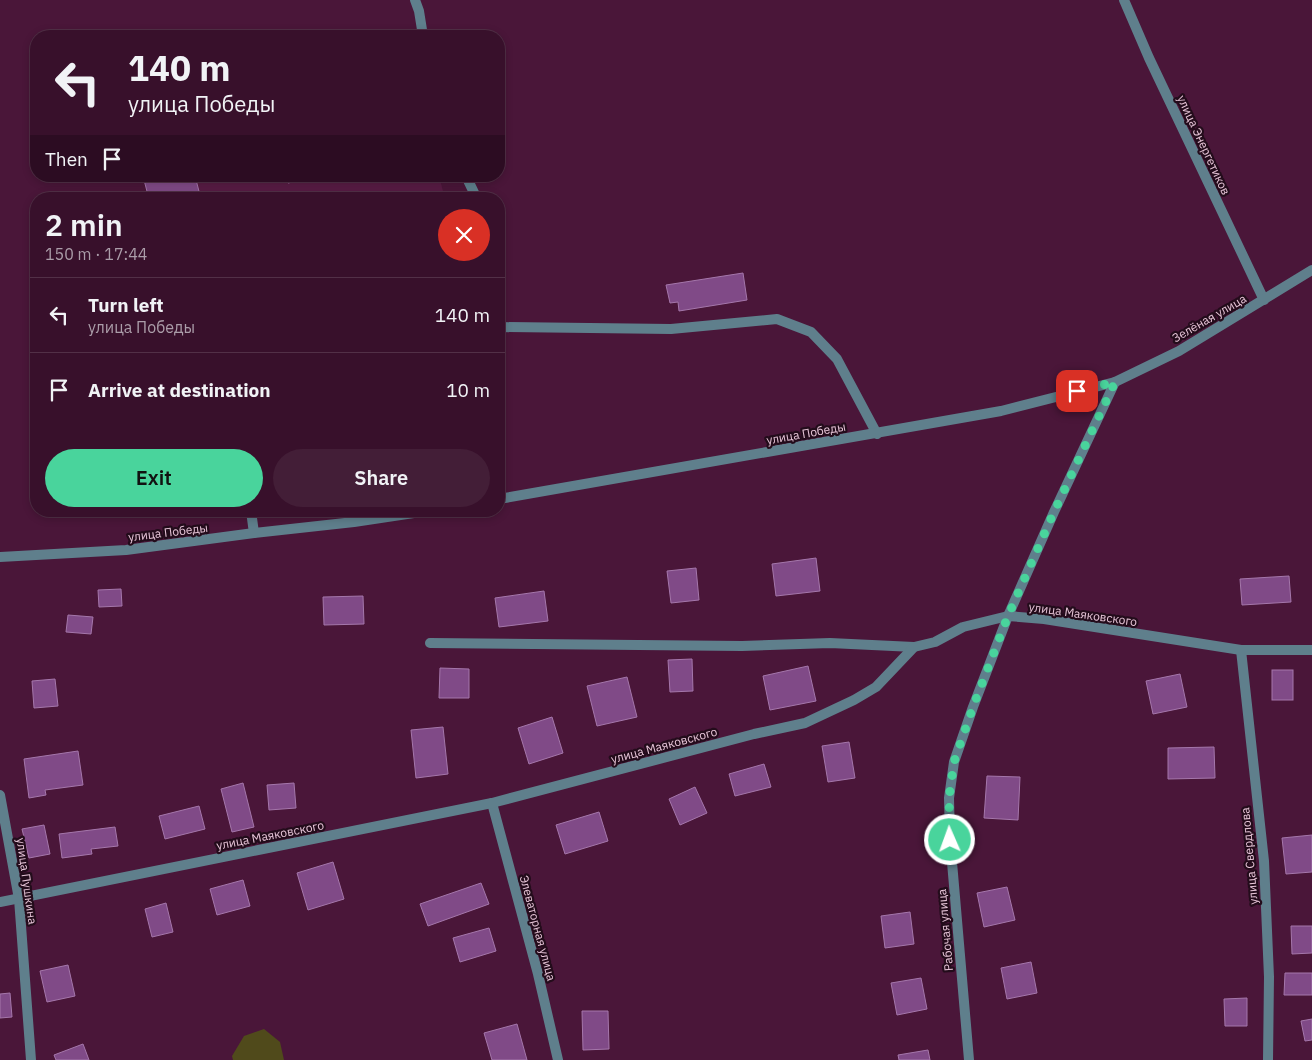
<!DOCTYPE html>
<html lang="en">
<head>
<meta charset="utf-8">
<style>
	:root { --surface:#38102b; --page:#431e37; --text:#f1f3f6; --muted:#ab9da9; --line:#523047; --accent:#49d49c }
	body { margin:0; font-family:"IBM Plex Sans",sans-serif; background:var(--page); color:var(--text); height:100vh; display:flex; flex-direction:column; font-size:19px; white-space:nowrap }
	* { box-sizing:border-box; margin:0 }
	p { font-size:16px; color:var(--muted) }
	.icon { flex:none; width:28px; height:28px; fill:none; stroke:currentColor; stroke-width:2; stroke-linecap:round; stroke-linejoin:round }
	.map { position:relative; flex:1; overflow:hidden }
	.sheet { position:absolute; left:30px; top:192px; width:475px; height:325px; display:flex; flex-direction:column; background:var(--surface); border-radius:20px; box-shadow:0 2px 8px #0003,0 0 0 1px var(--line) }
	.sheet>* { flex:none }
	.hud { position:absolute; left:30px; top:30px; width:475px; height:152px; border-radius:20px; box-shadow:0 2px 8px #0003,0 0 0 1px var(--line); background:#38102b; color:var(--text); overflow:hidden }
	.pin { position:absolute; display:grid; place-items:center; width:42px; height:42px; color:#fff; margin:-21px; border-radius:10px; box-shadow:0 2px 8px #0006 }
	.me { position:absolute; width:55px; margin:-28px; rotate:358deg; stroke-linejoin:round; filter:drop-shadow(0 0 4px #0008) }
	.turn { display:flex; align-items:center; gap:18px; height:105px; padding:0 15px; font-size:22px }
	.turn .icon { width:65px; height:65px; stroke-width:2.5 }
	.turn b { display:block; font-size:35px; line-height:42px }
	.then { display:flex; align-items:center; height:48px; padding:0 15px; background:#0003; gap:10px; font-size:19px }
	.round { display:grid; place-items:center; flex:none; width:52px; height:52px; border-radius:26px; background:var(--page) }
	.headline { display:flex; align-items:center; justify-content:space-between; height:85px; padding:0 15px }
	h1 { font-size:30px; font-weight:600; line-height:38px }
	.button { display:flex; gap:10px; margin-top:auto; padding:10px 15px }
	.button a { flex:1; height:58px; border-radius:30px; background:var(--accent); color:#111; font-size:20px; font-weight:600; line-height:58px; text-align:center }
	.button a+a { background:var(--page); color:var(--text) }
	ul { padding:0; list-style:none }
	li { display:flex; align-items:center; gap:15px; height:75px; padding:0 15px; border-top:1px solid var(--line) }
	li div { flex:1 }
	li b { display:block; font-size:19px }
	li em { font-style:normal }
	.map>svg:first-child { display:block }
</style>
</head>
<body>
<div class="map">
<svg width="1312" height="1060" viewBox="0 0 1312 1060">
	<rect width="100%" height="100%" fill="#4a1639"/>
	<!-- built -->
	<path fill="#581c44" d="M143,176H439L445,199H149Z"/>
	<!-- green -->
	<path fill="#504a1b" d="M264,1029L280,1042L284,1060H233L232,1056L244,1036Z"/>
	<!-- building -->
	<g fill="#804a87" stroke="#a577ab">
		<path d="M143,176H195L201,199H149Z"/>
		<path d="M287,176H301L302,180L288,183Z"/>
		<path d="M743,273L747,300L679,311L678,302L670,303L666,285Z"/>
		<path d="M816,558L820,591L776,596L772,564Z"/>
		<path d="M696,568L699,600L671,603L667,571Z"/>
		<path d="M1289,576L1291,602L1242,605L1240,579Z"/>
		<path d="M121,589L122,606L99,607L98,590Z"/>
		<path d="M544,591L548,621L499,627L495,598Z"/>
		<path d="M363,596L364,624L324,625L323,597Z"/>
		<path d="M68,615L93,617L91,634L66,632Z"/>
		<path d="M692,659L693,691L670,692L668,660Z"/>
		<path d="M808,666L816,701L770,710L763,676Z"/>
		<path d="M440,668L469,669V698H439Z"/>
		<rect x="1272" y="670" width="21" height="30"/>
		<path d="M1180,674L1187,707L1153,714L1146,681Z"/>
		<path d="M627,677L637,717L597,726L587,686Z"/>
		<path d="M55,679L58,706L34,708L32,681Z"/>
		<path d="M552,717L563,753L529,764L518,728Z"/>
		<path d="M443,727L448,774L416,778L411,730Z"/>
		<path d="M849,742L855,778L828,782L822,746Z"/>
		<path d="M1214,747L1215,778L1168,779V748Z"/>
		<path d="M78,751L83,785L45,790L46,795L29,798L24,759Z"/>
		<path d="M764,764L771,787L735,796L729,774Z"/>
		<path d="M987,776L1020,777L1018,820L984,818Z"/>
		<path d="M243,783L254,827L232,832L221,789Z"/>
		<path d="M294,783L296,808L269,810L267,785Z"/>
		<path d="M695,787L707,813L680,825L669,799Z"/>
		<path d="M199,806L205,829L165,839L159,816Z"/>
		<path d="M599,812L608,841L565,854L556,825Z"/>
		<path d="M44,825L50,854L29,858L22,829Z"/>
		<path d="M115,827L118,846L91,849L92,854L62,858L59,834Z"/>
		<path d="M1312,835V872L1286,874L1282,838Z"/>
		<path d="M333,862L344,899L308,910L297,873Z"/>
		<path d="M243,880L250,906L217,915L210,889Z"/>
		<path d="M481,883L489,904L428,926L420,904Z"/>
		<path d="M1007,887L1015,920L984,927L977,893Z"/>
		<path d="M166,903L173,932L152,937L145,909Z"/>
		<path d="M910,912L914,944L885,948L881,916Z"/>
		<path d="M1291,926H1312V953L1292,954Z"/>
		<path d="M489,928L496,951L460,962L453,938Z"/>
		<path d="M1031,962L1037,993L1007,999L1001,968Z"/>
		<path d="M68,965L75,996L47,1002L40,971Z"/>
		<path d="M1285,973H1312V995H1284Z"/>
		<path d="M921,978L927,1009L897,1015L891,983Z"/>
		<path d="M10,993L12,1017L0,1018V994Z"/>
		<path d="M1247,998V1026H1225L1224,999Z"/>
		<path d="M582,1011H608L609,1049L583,1050Z"/>
		<path d="M1312,1019V1040L1305,1041L1301,1021Z"/>
		<path d="M517,1024L527,1060H492L484,1033Z"/>
		<path d="M83,1044L89,1060H56L54,1055Z"/>
		<path d="M928,1050L930,1060H899L898,1055Z"/>
	</g>
	<g fill="none" stroke-linecap="round" stroke-linejoin="round">
		<!-- service -->
		<g stroke="#5f7f8c" stroke-width="10">
			<path d="M415,0L419,11L423,36"/>
			<path d="M466,176L477,199"/>
			<path d="M499,327L671,329L777,319L811,332L837,359L877,434"/>
			<path d="M251,511L254,533"/>
			<path d="M430,643L742,646L830,643L914,647"/>
		</g>
		<!-- minor -->
		<g stroke="#5f7f8c" stroke-width="10">
			<path d="M1124,0L1149,58L1264,300"/>
			<path d="M1241,650L1264,861L1269,977L1268,1060"/>
			<path d="M0,795L19,899L31,1060"/>
			<path d="M492,803L538,974L558,1060"/>
			<path d="M0,902L492,803L754,734L805,723L854,700L876,687L914,647L935,642L963,627L1008,616L1044,619L1241,650H1312"/>
			<path d="M969,1060L950,839L949,798L954,762L973,707L1008,616L1054,512L1115,382"/>
		</g>
		<!-- tertiary -->
		<g stroke="#5f7f8c" stroke-width="10">
			<path d="M499,499L1001,411L1115,382L1179,351L1312,270"/>
			<path d="M0,557L126,550L254,533L354,522L427,511"/>
		</g>
	</g>
	<g fill="none" stroke-linecap="round" stroke-linejoin="round">
		<!-- route -->
		<path stroke="#49d49c" stroke-width="9" stroke-dasharray="0 16.2" d="M950,840L949,798L954,762L973,707L1008,616L1054,512L1115,382L1077,391"/>
	</g>
	<g text-anchor="middle" dominant-baseline="central" stroke-width="4.5" stroke-linejoin="round" paint-order="stroke">
		<!-- street labels -->
		<g font-size="12" fill="#e8c6d9" stroke="#230c1b">
			<text transform="translate(1204 145) rotate(65)">улица Энергетиков</text>
			<text transform="translate(1209 318) rotate(-30)">Зелёная улица</text>
			<text transform="translate(806 433) rotate(-10)">улица Победы</text>
			<text transform="translate(168 532) rotate(-7)">улица Победы</text>
			<text transform="translate(1083 614) rotate(8)">улица Маяковского</text>
			<text transform="translate(664 745) rotate(-15)">улица Маяковского</text>
			<text transform="translate(270 835) rotate(-11)">улица Маяковского</text>
			<text transform="translate(1249 856) rotate(-95)">улица Свердлова</text>
			<text transform="translate(27 881) rotate(82)">улица Пушкина</text>
			<text transform="translate(538 928) rotate(75)">Элеваторная улица</text>
			<text transform="translate(945 930) rotate(-95)">Рабочая улица</text>
		</g>
	</g>
</svg>
<div class="pin" style="left:1077px;top:391px;background:#d93025"><svg class="icon" aria-label="arrive" viewBox="0 0 24 24"><path d="M6 21V4h12l-3 4 3 4H6"/></svg></div>
<svg class="me" style="left:950px;top:840px" viewBox="-20 -20 40 40"><circle r="17" fill="#49d49c" stroke="#fff" stroke-width="3"/><path d="M0-11L8 9 0 5-8 9z" fill="#fff"/></svg>
<div class="hud">
<div class="turn"><svg class="icon" aria-label="left" viewBox="0 0 24 24"><path d="M17 20v-9H6M10 6l-5 5 5 5"/></svg><div><b>140 m</b>улица Победы</div></div>
<div class="then">Then<svg class="icon" aria-label="arrive" viewBox="0 0 24 24"><path d="M6 21V4h12l-3 4 3 4H6"/></svg></div>
</div>
<section class="sheet">
<div class="headline"><div><h1>2 min</h1><p>150 m · 17:44</p></div><a class="round" style="background:#d93025;color:#fff"><svg class="icon" aria-label="close" viewBox="0 0 24 24"><path d="M6 6l12 12M18 6L6 18"/></svg></a></div>
<ul>
<li><svg class="icon" aria-label="left" viewBox="0 0 24 24"><path d="M17 20v-9H6M10 6l-5 5 5 5"/></svg><div><b>Turn left</b><p>улица Победы</p></div><em>140 m</em></li>
<li><svg class="icon" aria-label="arrive" viewBox="0 0 24 24"><path d="M6 21V4h12l-3 4 3 4H6"/></svg><div><b>Arrive at destination</b></div><em>10 m</em></li>
</ul>
<div class="button"><a>Exit</a><a>Share</a></div>
</section>
</div>
</body>
</html>
